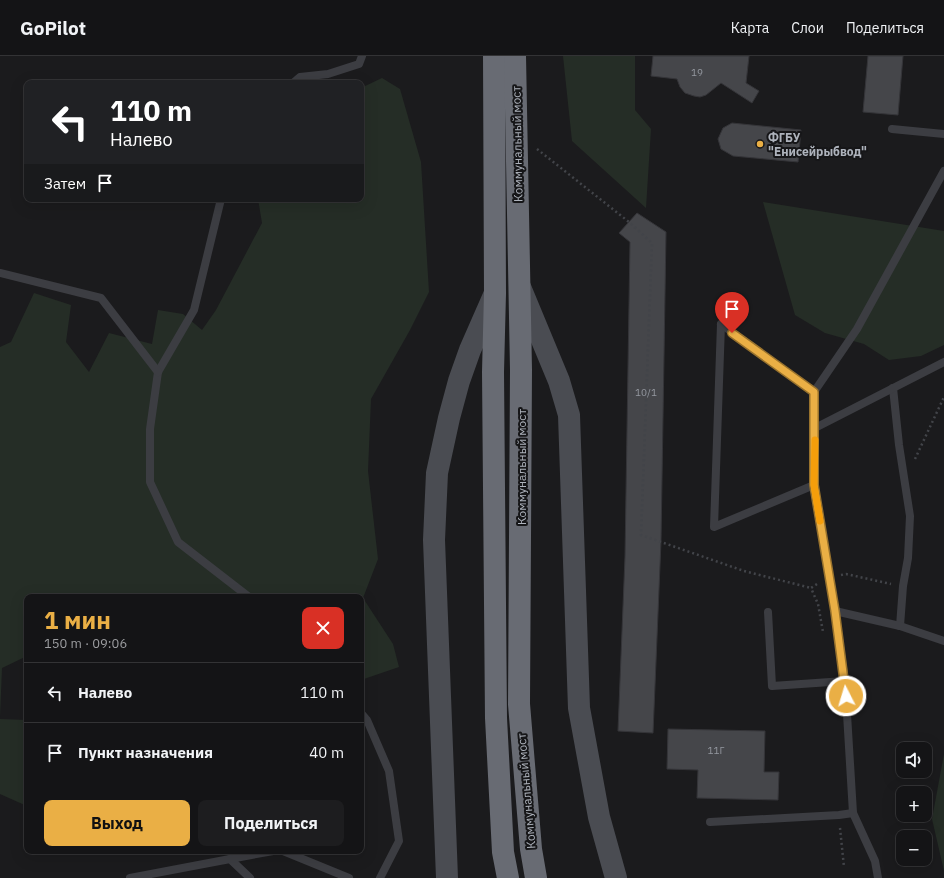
<!DOCTYPE html>
<html lang="ru">
<head>
<meta charset="utf-8">
<style>
	:root { --surface:#141416; --page:#1d1d1f; --text:#f1f3f6; --muted:#9d9ea1; --line:#333335; --accent:#eaaf45 }
	body { margin:0; font-family:"IBM Plex Sans",sans-serif; background:var(--page); color:var(--text); height:100vh; display:flex; flex-direction:column; font-size:15px; white-space:nowrap }
	* { box-sizing:border-box; margin:0 }
	p { font-size:13px; color:var(--muted) }
	.icon { flex:none; width:22px; height:22px; fill:none; stroke:currentColor; stroke-width:2; stroke-linecap:round; stroke-linejoin:round }
	.map { position:relative; flex:1; overflow:hidden }
	.side { position:absolute; left:24px; top:538px; width:340px; height:260px; display:flex; flex-direction:column; background:var(--surface); border-radius:8px; box-shadow:0 4px 16px #0002,0 0 0 1px var(--line) }
	.side>* { flex:none }
	.top-card { position:absolute; left:24px; top:24px; width:340px; height:122px; border-radius:8px; box-shadow:0 4px 16px #0002,0 0 0 1px var(--line); background:#202124; color:#fff; overflow:hidden }
	.fabs { position:absolute; left:896px; top:686px; display:grid; gap:8px }
	.fabs a { display:grid; place-items:center; width:36px; height:36px; border-radius:8px; background:var(--surface); box-shadow:0 4px 16px #0002,0 0 0 1px var(--line); font-size:20px }
	.pin { position:absolute; display:grid; place-items:center; width:34px; height:34px; color:#fff; margin:-41px -17px; border-radius:50% 50% 50% 0; rotate:-45deg; box-shadow:0 0 4px #0007 }
	.pin .icon { rotate:45deg }
	.me { position:absolute; width:44px; margin:-22px; rotate:355deg; stroke-linejoin:round; filter:drop-shadow(0 0 3px #0008) }
	.turn { display:flex; align-items:center; gap:14px; height:84px; padding:0 20px; font-size:18px }
	.turn .icon { width:52px; height:52px; stroke-width:2.5 }
	.turn b { display:block; font-size:28px; line-height:34px }
	.then { display:flex; align-items:center; height:38px; padding:0 20px; background:#0003; gap:8px; font-size:15px }
	.round { display:grid; place-items:center; flex:none; width:42px; height:42px; border-radius:8px; background:var(--page) }
	.overview { display:flex; align-items:center; justify-content:space-between; height:68px; padding:0 20px }
	h1 { font-size:24px; font-weight:700; line-height:30px; color:var(--accent) }
	.button { display:flex; gap:8px; margin-top:auto; padding:8px 20px }
	.button a { flex:1; height:46px; border-radius:8px; background:var(--accent); color:#111; font-size:16px; font-weight:700; line-height:46px; text-align:center }
	.button a+a { background:var(--page); color:var(--text) }
	ul { padding:0; list-style:none }
	li { display:flex; align-items:center; gap:12px; height:60px; padding:0 20px; border-top:1px solid var(--line) }
	li div { flex:1 }
	li b { display:block; font-size:15px }
	li em { font-style:normal }
	header { display:flex; align-items:center; gap:24px; box-sizing:border-box; height:56px; padding:0 20px; background:var(--surface); border-bottom:1px solid var(--line) }
	header strong { font-size:19px }
	nav { display:flex; gap:22px; margin-inline-start:auto; font-size:14px }
	.map>svg:first-child { display:block }
</style>
</head>
<body>
<header>
<strong>GoPilot</strong>
<nav><a>Карта</a><a>Слои</a><a>Поделиться</a></nav>
</header>
<div class="map">
<svg width="944" height="822" viewBox="0 0 944 822">
	<rect width="100%" height="100%" fill="#1b1b1d"/>
	<!-- green -->
	<g fill="#252d26">
		<path d="M563,0H635V54L651,73L646,152L572,85Z"/>
		<path d="M382,22L400,33L421,106L429,236L410,274L371,343L368,415L378,503L363,542L393,588L399,611L361,624V541H27V600L2,612L0,661V291L11,286L34,237L71,249L66,286L89,316L109,277L152,288L158,254L183,258L202,274L216,254L262,167L258,143H361V32Z"/>
		<path d="M763,146L944,175V289L921,300L889,304L864,288L825,277L795,259Z"/>
		<path d="M0,663L27,664V750L0,738Z"/>
		<path d="M944,698V815L932,763Z"/>
	</g>
	<!-- building -->
	<g fill="#45464a" stroke="#353539">
		<path d="M653,0H749L746,27L759,35L752,47L721,27L706,39L700,41L694,40L685,37L680,31L677,23L651,20Z"/>
		<path d="M868,0H903L898,59L863,56Z"/>
		<path d="M732,67L801,74L798,106L733,100L721,93L718,83L723,72Z"/>
		<path d="M637,157L666,176L661,485L653,677L618,675L625,501L630,186L619,177Z"/>
		<path d="M668,673L765,675L764,716H779L778,744L697,742L698,714L667,713Z"/>
	</g>
	<g fill="none" stroke-linecap="round" stroke-linejoin="round">
		<!-- path -->
		<g stroke="#424449" stroke-width="2.5" stroke-dasharray="2 3" stroke-linecap="butt">
			<path d="M537,93L629,166L652,187L641,479L744,515L811,532"/>
			<path d="M915,403L944,341"/>
			<path d="M841,519L846,518L891,528"/>
			<path d="M817,528L811,532L818,548L823,576"/>
			<path d="M840,772L844,811"/>
		</g>
		<!-- lane -->
		<g stroke="#3c3d42" stroke-width="8">
			<path d="M293,27L300,21L328,18L359,8L362,0"/>
			<path d="M892,73L944,78"/>
			<path d="M221,143L194,254L158,316L150,373V426L178,486L249,541"/>
			<path d="M0,217L101,242L158,316"/>
			<path d="M721,268L714,471L814,429"/>
			<path d="M721,268L814,336"/>
			<path d="M893,332L899,389L910,460L908,502L903,530L900,570"/>
			<path d="M815,372L814,336L857,273L944,115"/>
			<path d="M835,555L900,570L944,585"/>
			<path d="M768,556L772,630L845,625"/>
			<path d="M361,657L367,664L389,715L399,785L380,822"/>
			<path d="M710,766L839,759L853,757"/>
			<path d="M283,795L349,822"/>
			<path d="M230,803L273,795"/>
			<path d="M130,822L230,803L250,822"/>
			<path d="M878,822L875,805L853,757L845,625L835,555L814,429L815,372L944,306"/>
		</g>
		<!-- secondary -->
		<g stroke="#4a4c52" stroke-width="22">
			<path d="M520,231L559,325L569,359L579,652L599,761L616,822"/>
			<path d="M447,822L434,484L437,417L449,362L459,325L470,294L495,237"/>
		</g>
		<!-- highway -->
		<g stroke="#686b73" stroke-width="22">
			<path d="M494,0L495,237L493,316L496,662L503,796L508,822"/>
			<path d="M515,0L521,314L519,648L531,793L536,822"/>
		</g>
	</g>
	<g fill="none" stroke-linecap="round" stroke-linejoin="round">
		<defs>
			<path id="route" d="M732,277L814,336V429L835,555L846,640"/>
		</defs>
		<!-- route casing -->
		<use href="#route" stroke="#98722d" stroke-width="10"/>
		<!-- route -->
		<use href="#route" stroke="#eaaf45" stroke-width="7"/>
		<!-- slow -->
		<path stroke="#f59e0b" stroke-width="7" d="M815,384L814,429L820,465"/>
	</g>
	<!-- markers -->
	<circle fill="#eaaf45" stroke="#161618" stroke-width="1.5" cx="760" cy="88" r="4"/>
	<g text-anchor="middle" dominant-baseline="central" stroke-width="4" stroke-linejoin="round" paint-order="stroke">
		<!-- number labels -->
		<g font-size="10" fill="#9498a0">
			<text x="697" y="16">19</text>
			<text x="646" y="336">10/1</text>
			<text x="716" y="694">11Г</text>
		</g>
		<!-- poi labels -->
		<g font-size="12" font-weight="bold" fill="#aeb3bc" stroke="#161618" text-anchor="start">
			<text x="768" y="81">ФГБУ<tspan x="768" dy="14">"Енисейрыбвод"</tspan></text>
		</g>
		<!-- street labels -->
		<g font-size="12" fill="#aeb3bc" stroke="#161618">
			<text transform="translate(517 88) rotate(-91)">Коммунальный мост</text>
			<text transform="translate(521 411) rotate(-90)">Коммунальный мост</text>
			<text transform="translate(526 735) rotate(-95)">Коммунальный мост</text>
		</g>
	</g>
</svg>
<div class="fabs">
<a><svg class="icon" aria-label="sound" viewBox="0 0 24 24"><path d="M4 9h4l5-4v14l-5-4H4zM17 9q2 3 0 6"/></svg></a>
<a>+</a>
<a>−</a>
</div>
<div class="pin" style="left:732px;top:277px;background:#d93025"><svg class="icon" aria-label="arrive" viewBox="0 0 24 24"><path d="M6 21V4h12l-3 4 3 4H6"/></svg></div>
<svg class="me" style="left:846px;top:640px" viewBox="-20 -20 40 40"><circle r="17" fill="#eaaf45" stroke="#fff" stroke-width="3"/><path d="M0-11L8 9 0 5-8 9z" fill="#fff"/></svg>
<div class="top-card">
<div class="turn"><svg class="icon" aria-label="left" viewBox="0 0 24 24"><path d="M17 20v-9H6M10 6l-5 5 5 5"/></svg><div><b>110 m</b>Налево</div></div>
<div class="then">Затем<svg class="icon" aria-label="arrive" viewBox="0 0 24 24"><path d="M6 21V4h12l-3 4 3 4H6"/></svg></div>
</div>
<section class="side">
<div class="overview"><div><h1>1 мин</h1><p>150 m · 09:06</p></div><a class="round" style="background:#d93025;color:#fff"><svg class="icon" aria-label="close" viewBox="0 0 24 24"><path d="M6 6l12 12M18 6L6 18"/></svg></a></div>
<ul>
<li><svg class="icon" aria-label="left" viewBox="0 0 24 24"><path d="M17 20v-9H6M10 6l-5 5 5 5"/></svg><div><b>Налево</b></div><em>110 m</em></li>
<li><svg class="icon" aria-label="arrive" viewBox="0 0 24 24"><path d="M6 21V4h12l-3 4 3 4H6"/></svg><div><b>Пункт назначения</b></div><em>40 m</em></li>
</ul>
<div class="button"><a>Выход</a><a>Поделиться</a></div>
</section>
</div>
</body>
</html>
